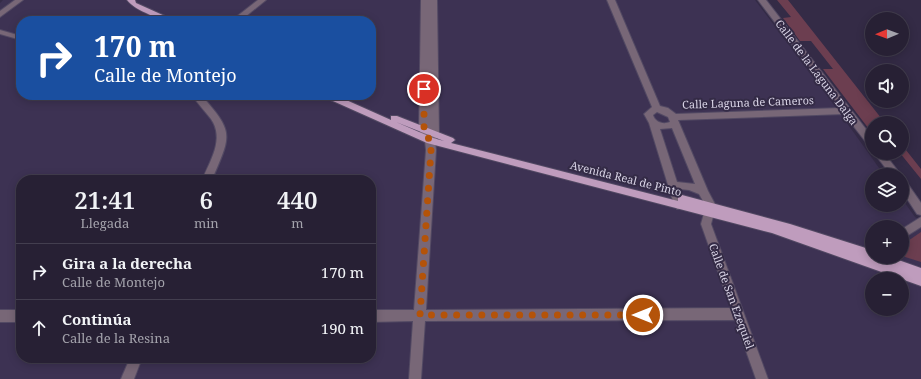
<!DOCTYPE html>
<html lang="es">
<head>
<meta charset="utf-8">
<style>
	:root { --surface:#272034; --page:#332d40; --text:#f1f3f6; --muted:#a4a3ac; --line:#433e4f }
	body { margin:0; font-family:"Noto Serif",serif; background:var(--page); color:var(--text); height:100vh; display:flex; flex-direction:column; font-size:15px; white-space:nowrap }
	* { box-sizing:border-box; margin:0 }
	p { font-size:13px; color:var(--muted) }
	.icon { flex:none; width:22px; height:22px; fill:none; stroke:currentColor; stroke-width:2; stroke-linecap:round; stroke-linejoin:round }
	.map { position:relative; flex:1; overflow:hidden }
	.side { position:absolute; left:16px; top:175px; width:360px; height:188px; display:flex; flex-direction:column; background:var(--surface); border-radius:16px; box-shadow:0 2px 10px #0003,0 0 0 1px var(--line) }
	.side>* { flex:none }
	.hud { position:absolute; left:16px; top:16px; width:360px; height:84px; border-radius:16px; box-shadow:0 2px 10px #0003,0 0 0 1px var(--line); background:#1a4fa0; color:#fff; overflow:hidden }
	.needle { width:26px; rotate:269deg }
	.buttons { position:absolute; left:865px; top:12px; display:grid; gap:8px }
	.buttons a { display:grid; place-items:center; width:44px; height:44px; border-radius:50%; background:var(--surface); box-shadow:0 2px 10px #0003,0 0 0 1px var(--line); font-size:20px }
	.pin { position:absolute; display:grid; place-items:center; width:34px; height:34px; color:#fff; margin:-17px; border:2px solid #fff; border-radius:50%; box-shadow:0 1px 4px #0007 }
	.me { position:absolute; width:44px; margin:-22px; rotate:270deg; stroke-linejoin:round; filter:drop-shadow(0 0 3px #0008) }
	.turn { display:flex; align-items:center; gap:14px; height:84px; padding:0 12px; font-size:18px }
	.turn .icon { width:52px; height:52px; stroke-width:2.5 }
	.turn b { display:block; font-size:28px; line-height:34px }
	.eta { display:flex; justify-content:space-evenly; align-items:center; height:68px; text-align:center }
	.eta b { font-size:24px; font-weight:600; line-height:28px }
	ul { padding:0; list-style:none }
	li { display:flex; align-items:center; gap:12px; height:56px; padding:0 12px; border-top:1px solid var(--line) }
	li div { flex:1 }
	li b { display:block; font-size:15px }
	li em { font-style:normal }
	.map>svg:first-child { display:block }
</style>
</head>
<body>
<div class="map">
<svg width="921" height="379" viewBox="0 0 921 379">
	<rect width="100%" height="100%" fill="#342b46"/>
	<!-- built -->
	<path fill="#3d3253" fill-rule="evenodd" d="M3,0H755L832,102L884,175H872V205H902V199L915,217L921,221V379H0V3ZM21,21H371V95H21ZM21,180H371V358H21ZM872,227H902V257H872ZM872,279H902V309H872Z"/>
	<!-- green -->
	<g fill="#6c3e50">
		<path d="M777,0H788L885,123H872V133L823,69H833L811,41H800L783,18L791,17Z"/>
		<path d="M902,145L921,169V179L900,153H902Z"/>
		<path d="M921,232V262L902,256V245Z"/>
	</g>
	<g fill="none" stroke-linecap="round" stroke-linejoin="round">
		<defs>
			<g id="minor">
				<path d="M15,0H23L0,17V11Z"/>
				<path d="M258,0H266L240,21H231Z"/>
				<path d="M421,0H429V132V0H437L439,135L435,141L436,150L426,310L731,308L701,224L706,206L699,194L689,190L680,189L686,206L685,209H677L672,198L649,123L644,114L652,107L607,0H615L660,106L668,108L676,114L840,108L758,0H766L872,137V147L869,146L844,114L678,120L708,191L716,206L711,224L768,379H756L735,320L425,321L421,379H409L413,321L371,322V310H414L426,150L425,141L419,130ZM657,112L668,117L670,122C663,125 655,122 653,115ZM672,128L695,184L677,182L660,129Z"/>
				<path d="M0,30L21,36V40L0,34Z"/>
				<path d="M192,95H201C235,133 231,135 212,180H202C210,161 225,139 211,119C205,111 198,104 192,95Z"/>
				<path d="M874,153H884L901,175H891Z"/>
				<path d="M902,179L905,180L921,203V215L917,214L902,191Z"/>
				<path d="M921,217V227L902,239V229Z"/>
				<rect x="0" y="310" width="21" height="12"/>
				<path d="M130,358H142L134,379H121Z"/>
			</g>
			<g id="major">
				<path d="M127,0H135L136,3L176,21C163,21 135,11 127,0Z"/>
				<path d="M323,95H335L391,120V116H397L453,138L455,140L451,143L678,201V196L682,195L790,224L872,250V257H890L921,268V286L772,233L427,143L324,97ZM396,122L444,141L433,138Z"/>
			</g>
		</defs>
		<!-- minor casing -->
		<use href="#minor" stroke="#524963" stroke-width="2"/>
		<!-- major casing -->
		<use href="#major" stroke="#524963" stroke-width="2"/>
		<!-- minor -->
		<use href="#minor" fill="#786777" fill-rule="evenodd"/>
		<!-- major -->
		<use href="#major" fill="#bf9cbd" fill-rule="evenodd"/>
	</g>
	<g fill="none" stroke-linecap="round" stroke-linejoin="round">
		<!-- route -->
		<path stroke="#b45309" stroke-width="7" stroke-dasharray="0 12.6" d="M424,89V130L430,141L431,150L420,315H643"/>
	</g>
	<g text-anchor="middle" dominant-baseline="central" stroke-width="4" stroke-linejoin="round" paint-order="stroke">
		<!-- street labels -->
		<g font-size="11" fill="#d9d4e6" stroke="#342b46">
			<text transform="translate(817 72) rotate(53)">Calle de la Laguna Dalga</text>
			<text transform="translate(748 102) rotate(-2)">Calle Laguna de Cameros</text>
			<text transform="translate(626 178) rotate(14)">Avenida Real de Pinto</text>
			<text transform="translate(732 296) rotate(70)">Calle de San Ezequiel</text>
		</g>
	</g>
</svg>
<div class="buttons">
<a><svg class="needle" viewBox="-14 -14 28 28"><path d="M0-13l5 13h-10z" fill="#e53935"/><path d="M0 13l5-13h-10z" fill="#a4a3ac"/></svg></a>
<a><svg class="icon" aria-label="sound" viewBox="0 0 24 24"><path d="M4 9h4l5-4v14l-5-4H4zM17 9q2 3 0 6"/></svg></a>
<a><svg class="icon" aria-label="search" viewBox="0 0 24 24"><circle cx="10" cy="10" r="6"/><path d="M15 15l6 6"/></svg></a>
<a><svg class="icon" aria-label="layers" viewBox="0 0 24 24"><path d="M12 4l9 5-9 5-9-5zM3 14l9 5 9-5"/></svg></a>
<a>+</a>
<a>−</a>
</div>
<div class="pin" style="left:424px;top:89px;background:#d93025"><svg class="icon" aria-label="arrive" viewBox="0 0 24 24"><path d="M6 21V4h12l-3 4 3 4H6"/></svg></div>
<svg class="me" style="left:643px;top:315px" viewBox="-20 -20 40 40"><circle r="17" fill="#b45309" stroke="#fff" stroke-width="3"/><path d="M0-11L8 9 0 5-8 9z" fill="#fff"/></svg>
<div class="hud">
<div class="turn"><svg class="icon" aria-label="right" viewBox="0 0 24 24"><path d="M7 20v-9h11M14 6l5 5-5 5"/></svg><div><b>170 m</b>Calle de Montejo</div></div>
</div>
<section class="side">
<div class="eta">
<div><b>21:41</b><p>Llegada</p></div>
<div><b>6</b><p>min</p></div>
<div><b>440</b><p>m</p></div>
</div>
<ul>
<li><svg class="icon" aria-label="right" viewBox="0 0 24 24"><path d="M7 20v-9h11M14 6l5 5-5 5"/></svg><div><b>Gira a la derecha</b><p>Calle de Montejo</p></div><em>170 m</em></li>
<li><svg class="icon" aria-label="ahead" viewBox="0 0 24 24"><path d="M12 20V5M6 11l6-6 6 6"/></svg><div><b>Continúa</b><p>Calle de la Resina</p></div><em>190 m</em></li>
</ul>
</section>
</div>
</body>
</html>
